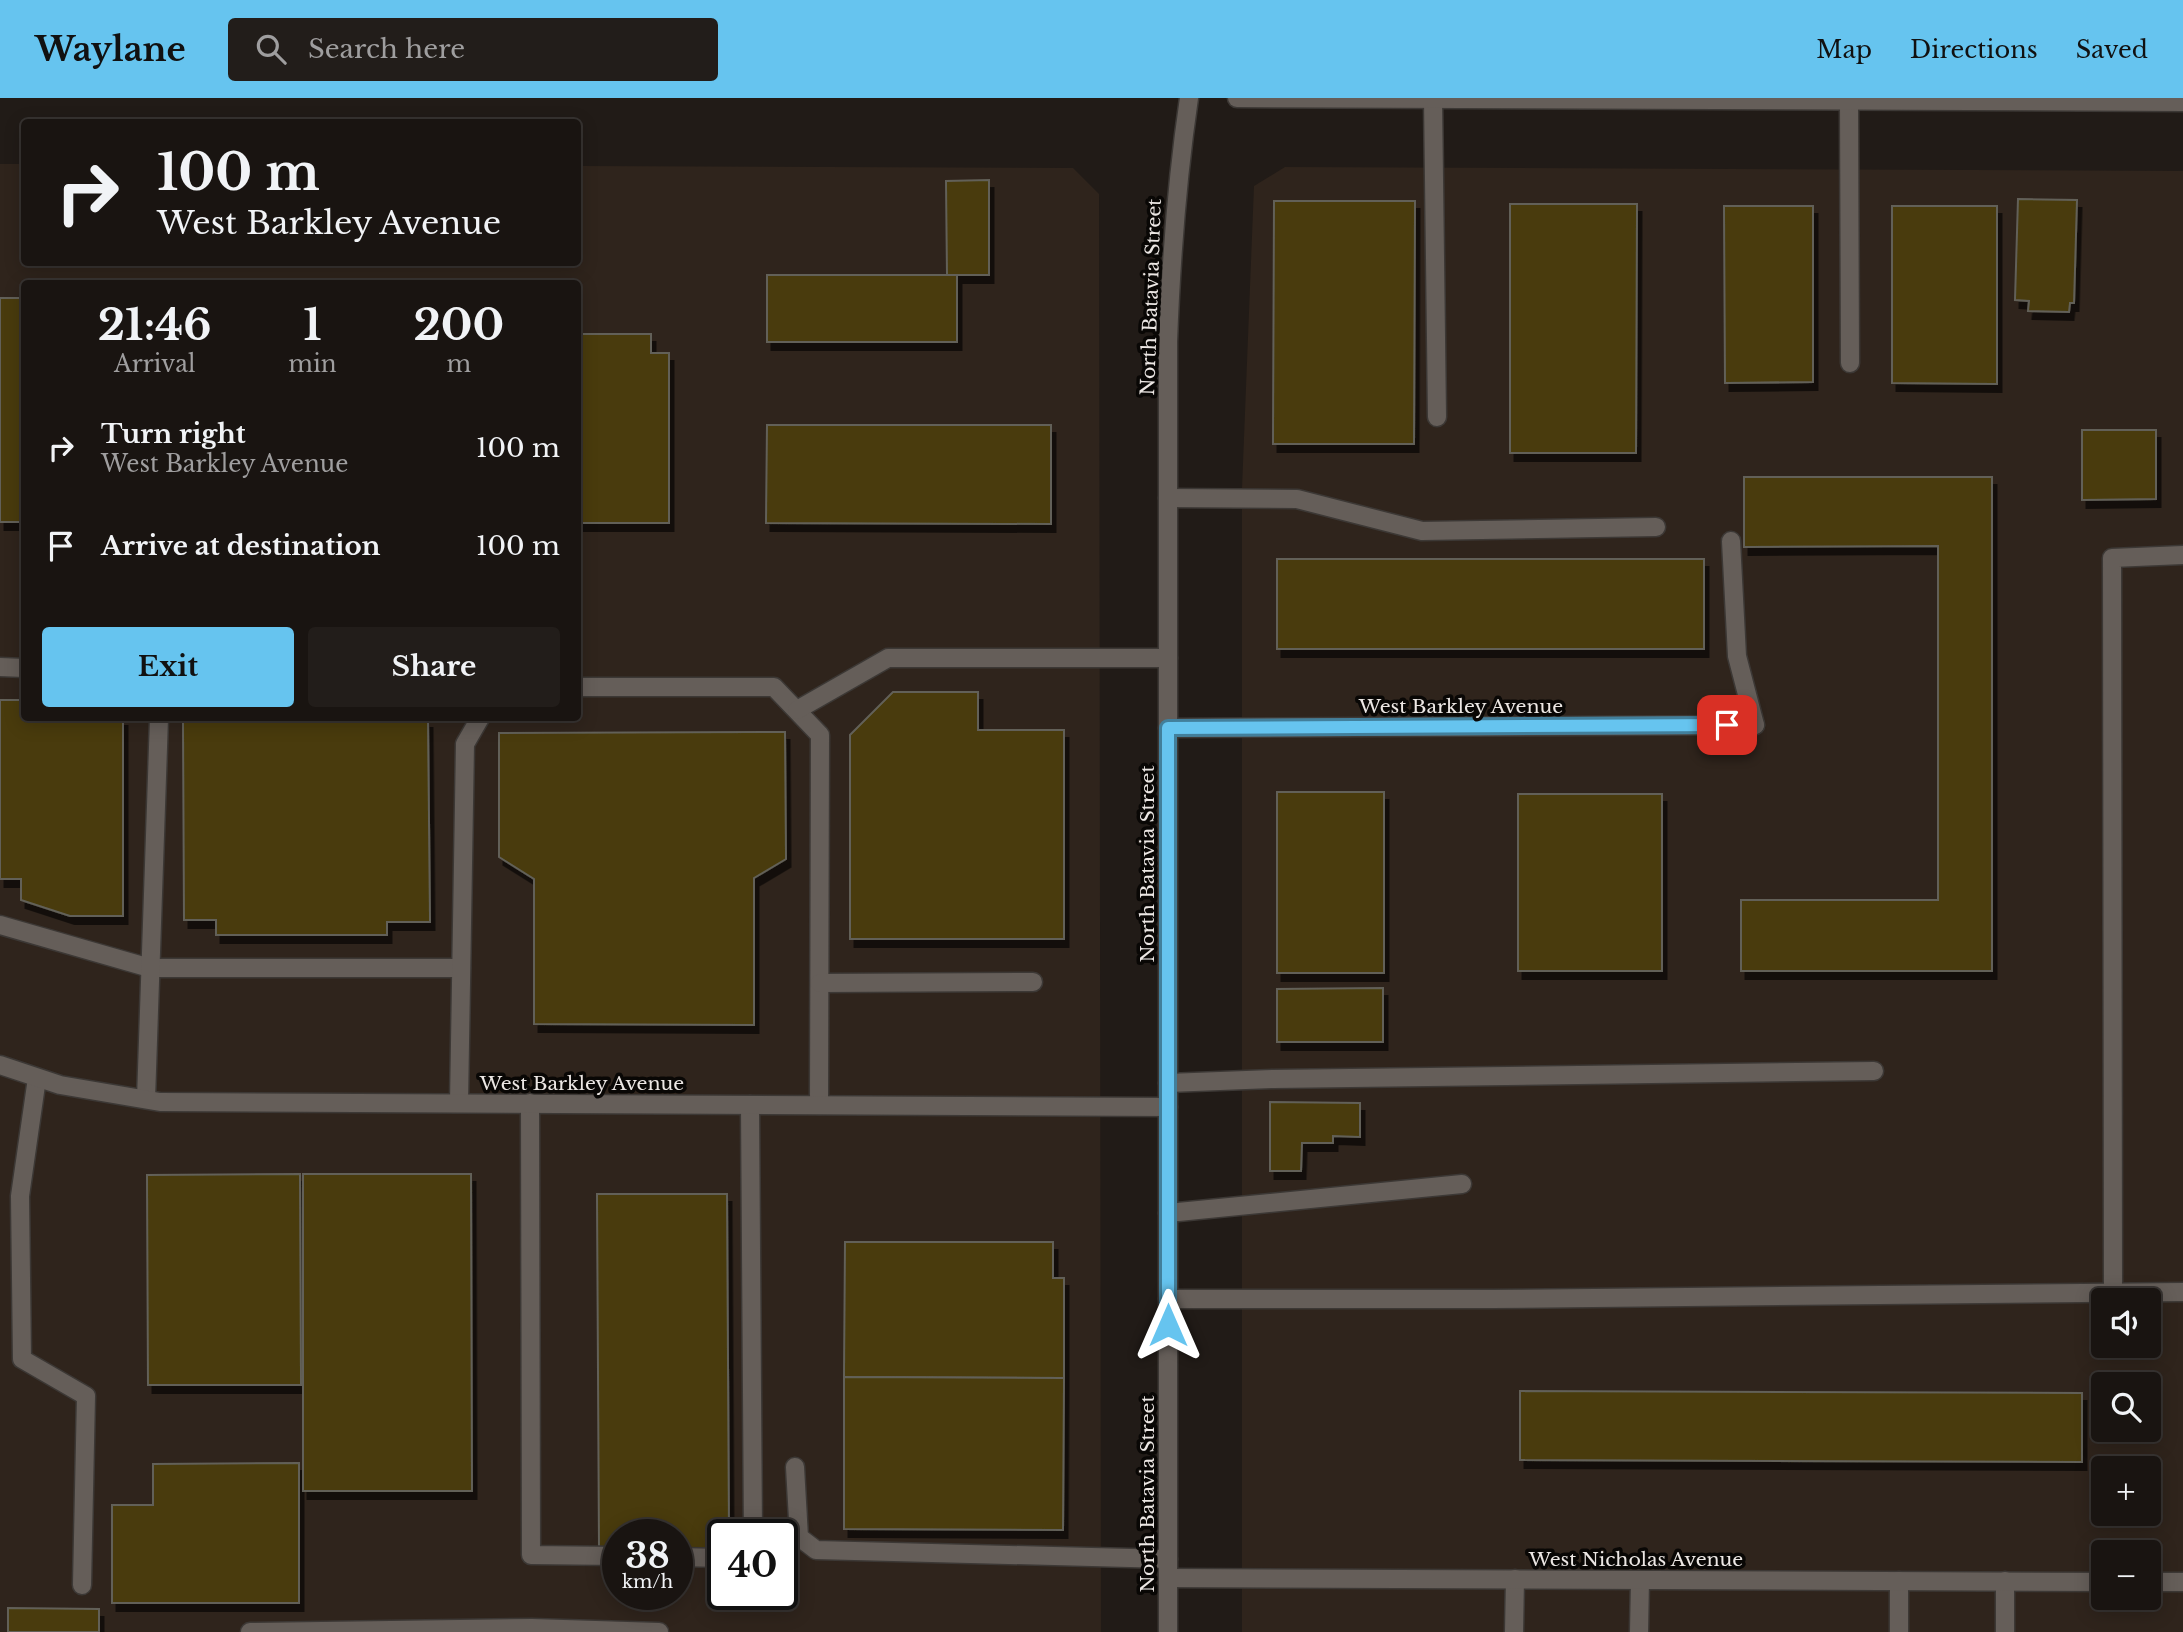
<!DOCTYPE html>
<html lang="en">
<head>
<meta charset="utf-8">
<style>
	:root { --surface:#191411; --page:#221d1a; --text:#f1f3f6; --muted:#9f9e9f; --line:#373331; --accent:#66c4ef }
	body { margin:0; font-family:"Libre Baskerville",serif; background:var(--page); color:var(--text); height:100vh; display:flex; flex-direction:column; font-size:26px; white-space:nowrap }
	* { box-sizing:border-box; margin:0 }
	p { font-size:23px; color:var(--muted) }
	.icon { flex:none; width:38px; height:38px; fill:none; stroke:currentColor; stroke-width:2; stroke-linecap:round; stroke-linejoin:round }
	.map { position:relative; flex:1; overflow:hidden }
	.details { position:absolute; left:21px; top:182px; width:560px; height:441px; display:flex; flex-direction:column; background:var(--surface); border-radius:7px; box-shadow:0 4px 18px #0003,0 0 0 2px var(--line) }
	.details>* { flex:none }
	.top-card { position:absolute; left:21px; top:21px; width:560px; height:147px; border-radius:7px; box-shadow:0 4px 18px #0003,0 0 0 2px var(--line); background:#191411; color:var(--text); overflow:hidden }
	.fabs { position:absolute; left:2091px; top:1190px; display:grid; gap:14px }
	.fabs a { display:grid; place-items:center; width:70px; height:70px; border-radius:7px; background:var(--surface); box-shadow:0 4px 18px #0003,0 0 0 2px var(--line); font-size:35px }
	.speed { position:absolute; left:602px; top:1421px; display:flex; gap:14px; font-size:35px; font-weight:700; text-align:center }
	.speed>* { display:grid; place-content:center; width:91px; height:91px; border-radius:50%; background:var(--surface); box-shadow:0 4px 18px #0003,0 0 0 2px var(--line); line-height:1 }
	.speed small { font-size:18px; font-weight:400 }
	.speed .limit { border:4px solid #111; border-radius:10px; background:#fff; color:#111 }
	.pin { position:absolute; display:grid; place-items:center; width:60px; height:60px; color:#fff; margin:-30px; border-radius:14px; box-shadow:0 4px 10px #0006 }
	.me { position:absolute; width:77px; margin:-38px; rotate:0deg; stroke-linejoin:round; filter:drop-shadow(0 0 5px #0008) }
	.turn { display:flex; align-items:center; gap:24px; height:147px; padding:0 21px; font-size:32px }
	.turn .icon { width:91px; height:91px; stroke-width:2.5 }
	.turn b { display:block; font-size:49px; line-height:60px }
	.eta { display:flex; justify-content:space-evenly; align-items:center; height:119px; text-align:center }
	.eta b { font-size:42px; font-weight:800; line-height:49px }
	.primary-button { display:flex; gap:14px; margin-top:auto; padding:14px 21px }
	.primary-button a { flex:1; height:80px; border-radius:7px; background:var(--accent); color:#111; font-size:28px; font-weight:800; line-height:80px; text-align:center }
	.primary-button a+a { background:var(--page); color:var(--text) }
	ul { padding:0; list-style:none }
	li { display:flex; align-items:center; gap:21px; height:98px; padding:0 21px }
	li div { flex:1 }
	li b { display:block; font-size:26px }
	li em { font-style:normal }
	header { display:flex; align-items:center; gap:42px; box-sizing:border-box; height:98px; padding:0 35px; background:var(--accent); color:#111 }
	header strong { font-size:33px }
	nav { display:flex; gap:38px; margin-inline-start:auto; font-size:24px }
	.search { width:490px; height:63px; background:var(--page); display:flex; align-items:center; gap:18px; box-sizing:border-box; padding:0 24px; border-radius:7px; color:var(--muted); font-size:26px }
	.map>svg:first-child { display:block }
</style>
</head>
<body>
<header>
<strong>Waylane</strong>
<div class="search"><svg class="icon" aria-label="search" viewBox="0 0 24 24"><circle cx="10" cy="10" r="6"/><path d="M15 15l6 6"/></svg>Search here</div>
<nav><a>Map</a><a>Directions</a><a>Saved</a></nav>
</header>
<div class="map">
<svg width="2183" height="1534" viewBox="0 0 2183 1534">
	<defs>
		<filter id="shadow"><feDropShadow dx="4.5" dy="8" stdDeviation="0" flood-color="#0009"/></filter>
	</defs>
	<rect width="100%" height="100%" fill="#211b17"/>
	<!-- built -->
	<g fill="#2f241c" fill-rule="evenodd">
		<path d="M0,66H24V164H578V68L1073,70L1099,96L1101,1534H0ZM24,186H578V620H24ZM618,1437H677V1496H618ZM723,1437H782V1496H723Z"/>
		<path d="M1285,69L2183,73V1534H1242V390L1254,88ZM2104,1202H2149V1248H2104ZM2104,1286H2149V1332H2104ZM2104,1370H2149V1416H2104ZM2104,1454H2149V1500H2104Z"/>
	</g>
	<!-- building -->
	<g fill="#483b0b" stroke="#626058" stroke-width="2" filter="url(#shadow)">
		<path d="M989,82V177H947L946,83Z"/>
		<path d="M2018,101L2077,102L2074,205H2070L2069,214L2028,213L2029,203L2015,202Z"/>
		<path d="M1274,103H1415L1414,346H1273Z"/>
		<path d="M1510,106H1637L1636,355H1510Z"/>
		<path d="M1724,108H1813V284L1725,285Z"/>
		<path d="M1892,108H1997V286L1892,285Z"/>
		<rect x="767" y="177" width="190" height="67"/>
		<rect x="0" y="200" width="24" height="224"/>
		<path d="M578,236H651V255H669V425H578Z"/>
		<path d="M767,327H1051V426L766,425Z"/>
		<path d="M2082,332H2156V401L2082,402Z"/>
		<path d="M1744,379H1992V873H1741V802H1938V448L1744,449Z"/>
		<rect x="1277" y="461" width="427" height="90"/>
		<path d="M893,594H978V632H1064V841H850V637Z"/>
		<path d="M0,602H24V620H123V818H70L21,802V781H0Z"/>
		<path d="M428,622L430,824H387V837H216V822H184L183,623Z"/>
		<path d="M785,634L786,761L754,780V927L534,926V781L499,759V635Z"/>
		<rect x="1277" y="694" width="107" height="181"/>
		<rect x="1518" y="696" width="144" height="177"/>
		<path d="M1383,890V944H1277V891Z"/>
		<path d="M1270,1004L1360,1005V1039L1333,1038V1045H1302L1301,1073H1270Z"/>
		<path d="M300,1076L301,1287H148L147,1077Z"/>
		<path d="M303,1076H471L472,1393H303Z"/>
		<path d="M597,1096H727L729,1436L723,1437V1442L715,1450H677V1437H618V1450H599Z"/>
		<path d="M845,1144H1053V1180H1064V1280L844,1279Z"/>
		<path d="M844,1279L1064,1280L1063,1432L844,1431Z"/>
		<path d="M1520,1293L2082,1295V1364L1520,1362Z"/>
		<path d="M299,1365V1505H112V1407H153V1366Z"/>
		<path d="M8,1510L99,1511V1534H8Z"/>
	</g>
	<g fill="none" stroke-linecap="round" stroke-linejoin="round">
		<defs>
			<g id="service">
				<path d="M1433,1L1437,319"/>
				<path d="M1849,2L1850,265"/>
				<path d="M1168,400L1297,401L1422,433L1656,429"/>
				<path d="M1731,443L1737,558L1755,627"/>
				<path d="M0,569L24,570"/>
				<path d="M578,589H774L820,637L819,1007"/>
				<path d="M797,612L888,560H1168"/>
				<path d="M0,827L150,870H461"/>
				<path d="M820,885L1033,884"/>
				<path d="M37,980L20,1098L22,1261L86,1298L82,1487"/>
				<path d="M1168,985L1273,981L1874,973"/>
				<path d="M146,1001L159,620"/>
				<path d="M459,1005L465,646L480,620"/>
				<path d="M530,1005L531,1457L618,1458"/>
				<path d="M750,1007L753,1437"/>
				<path d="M1168,1115L1462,1086"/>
				<path d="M2113,1194L2112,460L2183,457"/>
				<path d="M1168,1201H1492L2183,1194"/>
				<path d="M795,1369L799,1439L816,1452L1168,1461"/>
				<path d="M677,1459L723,1460"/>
				<path d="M1899,1483V1534"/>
				<path d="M2005,1483V1534"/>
				<path d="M250,1534L532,1530L659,1534"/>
				<path d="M1514,1534L1515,1481"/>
				<path d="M1639,1534L1640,1482"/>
			</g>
			<g id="minor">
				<path d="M1168,630L1755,627"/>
				<path d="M0,967L60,987L160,1004L1168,1009"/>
				<path d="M1168,1480L2104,1484"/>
				<path d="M2149,1484H2183"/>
			</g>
			<g id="tertiary">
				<path d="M1237,0L2183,4"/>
				<path d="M1168,1534V244C1171,162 1177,81 1189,0"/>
			</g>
		</defs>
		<!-- service casing -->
		<use href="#service" stroke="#3c3835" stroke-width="21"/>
		<!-- minor casing -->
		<use href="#minor" stroke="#3c3835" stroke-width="21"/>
		<!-- tertiary casing -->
		<use href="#tertiary" stroke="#3c3835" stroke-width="21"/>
		<!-- service -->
		<use href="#service" stroke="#655e59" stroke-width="18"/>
		<!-- minor -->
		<use href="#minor" stroke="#655e59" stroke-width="18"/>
		<!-- tertiary -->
		<use href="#tertiary" stroke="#655e59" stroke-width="18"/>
	</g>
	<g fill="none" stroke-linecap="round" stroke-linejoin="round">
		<defs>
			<path id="route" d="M1168,1227V630L1727,627"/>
		</defs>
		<!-- route casing -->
		<use href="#route" stroke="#427f9b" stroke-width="18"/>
		<!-- route -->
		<use href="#route" stroke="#66c4ef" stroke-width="12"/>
	</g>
	<g text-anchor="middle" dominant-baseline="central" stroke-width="7" stroke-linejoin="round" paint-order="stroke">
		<!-- street labels -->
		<g font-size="19" fill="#ece7e4" stroke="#090705">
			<text transform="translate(1151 199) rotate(-88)">North Batavia Street</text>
			<text x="1461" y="608">West Barkley Avenue</text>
			<text transform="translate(1147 766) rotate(-90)">North Batavia Street</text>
			<text x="582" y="985">West Barkley Avenue</text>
			<text transform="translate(1147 1396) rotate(-90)">North Batavia Street</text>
			<text x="1636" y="1461">West Nicholas Avenue</text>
		</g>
	</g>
</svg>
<div class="fabs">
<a><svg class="icon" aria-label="sound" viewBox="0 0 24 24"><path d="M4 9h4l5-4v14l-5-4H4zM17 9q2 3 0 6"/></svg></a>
<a><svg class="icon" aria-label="search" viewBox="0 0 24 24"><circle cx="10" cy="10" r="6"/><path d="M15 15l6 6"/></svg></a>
<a>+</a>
<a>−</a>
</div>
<div class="speed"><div>38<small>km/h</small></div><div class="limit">40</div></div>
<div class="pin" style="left:1727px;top:627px;background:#d93025"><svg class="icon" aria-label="arrive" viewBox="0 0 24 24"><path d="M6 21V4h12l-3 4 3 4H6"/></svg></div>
<svg class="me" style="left:1168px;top:1227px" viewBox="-20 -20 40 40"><path d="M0-17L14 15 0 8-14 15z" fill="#66c4ef" stroke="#fff" stroke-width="4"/></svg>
<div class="top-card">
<div class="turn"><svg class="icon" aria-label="right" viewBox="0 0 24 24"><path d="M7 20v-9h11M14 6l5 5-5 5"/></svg><div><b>100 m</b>West Barkley Avenue</div></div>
</div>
<section class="details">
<div class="eta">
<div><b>21:46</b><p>Arrival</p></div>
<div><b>1</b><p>min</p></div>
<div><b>200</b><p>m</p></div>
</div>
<ul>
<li><svg class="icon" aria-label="right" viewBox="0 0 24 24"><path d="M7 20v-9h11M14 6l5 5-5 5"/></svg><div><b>Turn right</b><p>West Barkley Avenue</p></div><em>100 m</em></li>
<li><svg class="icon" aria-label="arrive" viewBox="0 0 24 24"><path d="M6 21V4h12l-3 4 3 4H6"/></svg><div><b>Arrive at destination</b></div><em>100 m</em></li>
</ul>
<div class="primary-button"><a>Exit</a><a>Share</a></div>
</section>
</div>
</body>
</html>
